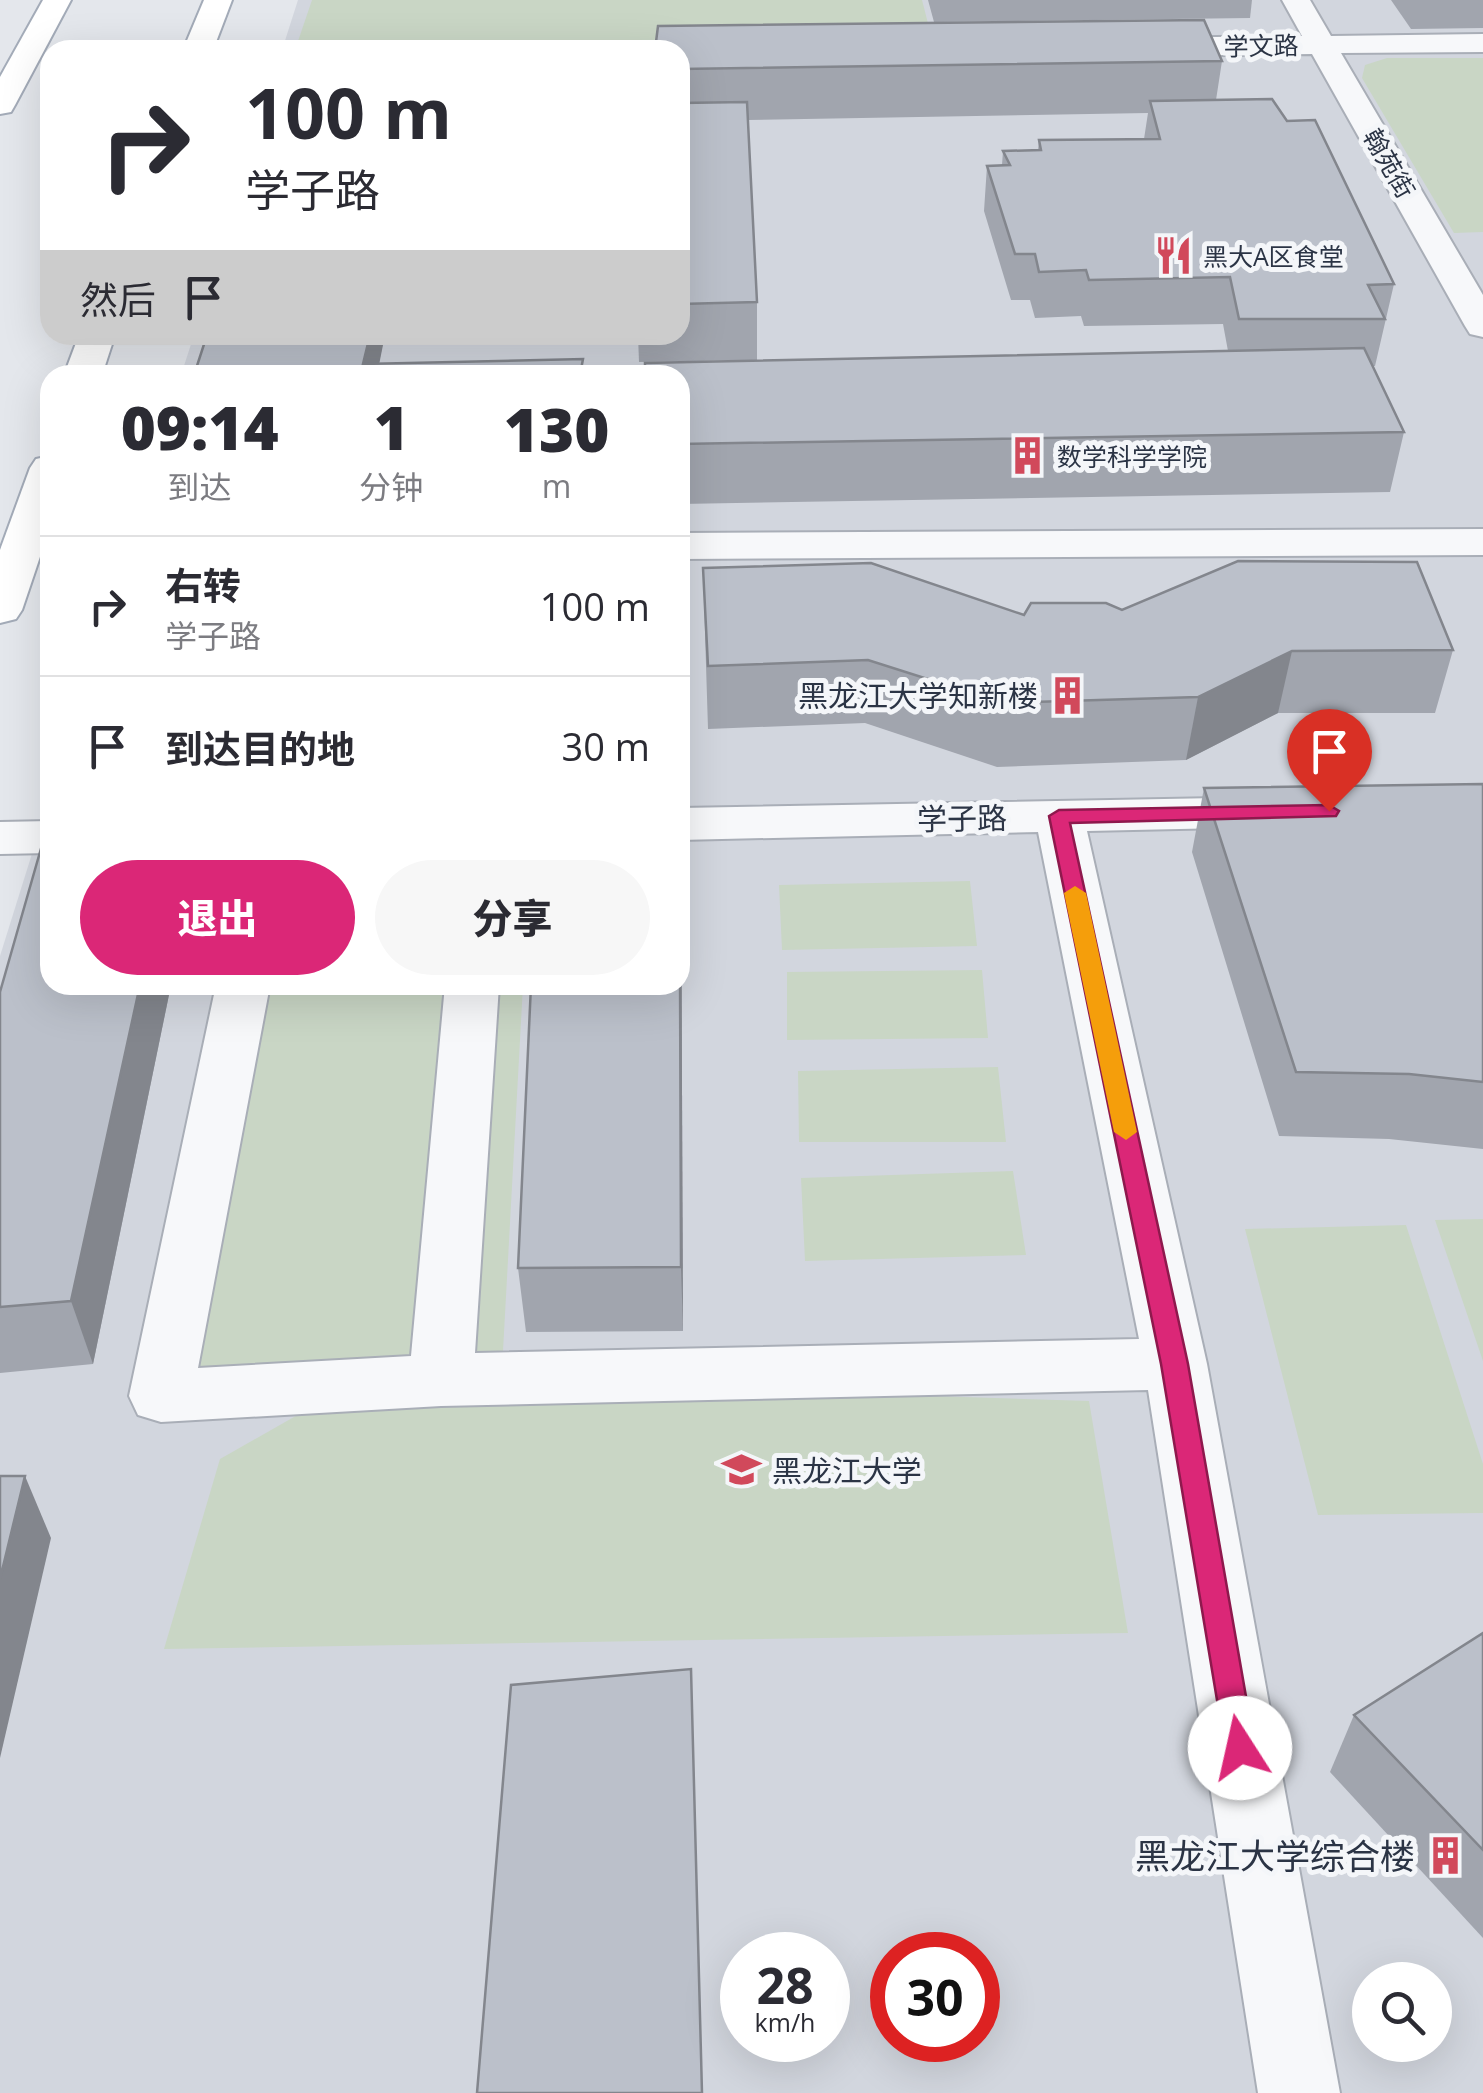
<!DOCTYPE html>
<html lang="zh">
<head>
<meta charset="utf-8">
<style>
	:root { --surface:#fff; --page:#f7f7f7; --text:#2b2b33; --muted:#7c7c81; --line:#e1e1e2; --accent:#db2777 }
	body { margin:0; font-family:"Open Sans","Noto Sans SC",sans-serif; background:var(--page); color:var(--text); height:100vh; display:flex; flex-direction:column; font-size:38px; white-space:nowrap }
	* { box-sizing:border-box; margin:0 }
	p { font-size:32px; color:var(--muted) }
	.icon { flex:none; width:55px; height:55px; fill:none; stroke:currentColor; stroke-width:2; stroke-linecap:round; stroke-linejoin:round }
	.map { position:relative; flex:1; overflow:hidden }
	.drawer { position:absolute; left:40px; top:365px; width:650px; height:630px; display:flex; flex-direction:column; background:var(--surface); border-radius:30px; box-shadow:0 10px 40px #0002 }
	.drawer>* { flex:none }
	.guide { position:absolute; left:40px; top:40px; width:650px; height:305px; border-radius:30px; box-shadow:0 10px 40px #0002; background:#fff; color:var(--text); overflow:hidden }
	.buttons { position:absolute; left:1352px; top:1962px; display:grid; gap:20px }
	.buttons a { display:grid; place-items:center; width:100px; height:100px; border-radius:50%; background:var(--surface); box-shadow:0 10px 40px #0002; font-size:50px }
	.speed { position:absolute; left:720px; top:1932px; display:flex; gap:20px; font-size:50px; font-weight:700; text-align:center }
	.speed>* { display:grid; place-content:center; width:130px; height:130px; border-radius:50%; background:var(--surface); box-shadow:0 10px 40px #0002; line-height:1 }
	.speed small { font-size:25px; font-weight:400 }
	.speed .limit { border:15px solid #d22; background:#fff; color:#111 }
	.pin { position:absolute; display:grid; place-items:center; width:85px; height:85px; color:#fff; margin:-102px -42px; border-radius:50% 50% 50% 0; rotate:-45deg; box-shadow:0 0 10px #0007 }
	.pin .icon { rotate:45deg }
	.me { position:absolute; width:110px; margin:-55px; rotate:350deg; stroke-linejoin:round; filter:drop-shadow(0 0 8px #0008) }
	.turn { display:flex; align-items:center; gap:35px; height:210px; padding:0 40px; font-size:45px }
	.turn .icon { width:130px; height:130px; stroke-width:2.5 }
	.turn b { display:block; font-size:70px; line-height:85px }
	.then { display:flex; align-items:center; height:95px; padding:0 40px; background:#0003; gap:20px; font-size:38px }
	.eta { display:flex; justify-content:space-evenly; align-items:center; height:170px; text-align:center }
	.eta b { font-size:60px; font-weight:800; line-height:70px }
	.primary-button { display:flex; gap:20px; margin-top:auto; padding:20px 40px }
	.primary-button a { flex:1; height:115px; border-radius:60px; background:var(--accent); color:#fff; font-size:40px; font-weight:800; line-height:115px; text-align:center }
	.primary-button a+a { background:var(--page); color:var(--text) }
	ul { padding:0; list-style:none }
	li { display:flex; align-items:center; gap:30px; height:140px; padding:0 40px; border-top:2px solid var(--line) }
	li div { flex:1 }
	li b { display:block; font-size:38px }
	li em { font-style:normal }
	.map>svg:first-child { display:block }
</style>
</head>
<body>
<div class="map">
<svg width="1483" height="2093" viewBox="0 0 1483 2093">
	<rect width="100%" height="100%" fill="#e4e7ec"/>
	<!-- built -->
	<path fill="#d2d6de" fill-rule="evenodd" d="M298,0H1483V2093H0V956L50,796V985H680V375H181L194,335H680V50H282ZM742,1955H828V2040H742ZM892,1955H978V2040H892ZM1370,1980H1435V2045H1370Z"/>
	<!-- green -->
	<g fill="#c9d6c5">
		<path d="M312,0H922L931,35L295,50Z"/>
		<path d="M1387,58H1483V232L1454,233L1362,78L1365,65Z"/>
		<path d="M970,881L977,946L782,950L779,885Z"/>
		<path d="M982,970L988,1038L787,1040V972Z"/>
		<path d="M261,985H523L503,1351L190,1368Z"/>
		<path d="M998,1067L1006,1142H799L798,1071Z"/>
		<path d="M1013,1171L1026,1255L805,1261L801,1178Z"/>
		<path d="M1483,1219V1361L1435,1220Z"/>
		<path d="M1406,1225L1483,1464V1513L1318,1515L1245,1229Z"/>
		<path d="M441,1380L1089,1401L1128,1633L164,1649L220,1459L322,1401Z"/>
	</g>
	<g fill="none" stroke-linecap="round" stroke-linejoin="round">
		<defs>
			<g id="minor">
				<path d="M1282,0H1310L1331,36L1483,34V52L1341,53L1483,295V337L1470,334L1465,326L1312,54L1141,56L1131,53L1126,47L1131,41L1141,38L1302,36Z"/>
				<path d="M1483,529V555L680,559V533Z"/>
				<path d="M1275,797L1292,801L1300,812L1292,823L1275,827L1087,831L1207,1364L1340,2093H1258L1148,1390L441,1406L161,1422L138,1415L129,1396L216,985H270L198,1368L411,1356L445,985H499L475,1353L1139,1339L1038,832L680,840V808Z"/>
				<path d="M50,821V853L0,854V822Z"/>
			</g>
			<g id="major">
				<path d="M43,0H71L15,105L11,112L0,114V77Z"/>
				<path d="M204,0H232L213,50H183Z"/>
				<path d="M79,335H115L102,375H64Z"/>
				<path d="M50,456V527L22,610L16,619L0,623V550L30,468L36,459Z"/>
			</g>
		</defs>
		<!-- minor casing -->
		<use href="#minor" stroke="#a9aeb7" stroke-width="4"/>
		<!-- major casing -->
		<use href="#major" stroke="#a3abb8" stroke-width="4"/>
		<!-- minor -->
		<use href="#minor" fill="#f7f8fa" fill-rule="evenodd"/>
		<!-- major -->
		<use href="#major" fill="#fff" fill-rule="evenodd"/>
	</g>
	<!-- wall -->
	<g fill="#a1a5ae">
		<path d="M928,0H1252L1250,18L934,22Z"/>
		<path d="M1391,0H1483V28L1411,29Z"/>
		<path d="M680,50L1222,61L1216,100L1394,284L1375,366H1373L1404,432L1390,492L680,504V375L1228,351L1223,324L1084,326L1081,316L1035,318L1030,300H1011L984,211L987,166L1002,165L1003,151L1038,150L1039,140L1144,139L1148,113L748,120L757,302V360L639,362L638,335H680Z"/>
		<path d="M703,568L1024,615L1122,610L1453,650L1435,713H1278L1186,760L997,767L865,723L708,729Z"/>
		<path d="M1483,784V1149L1389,1139L1279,1136L1192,852L1204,788Z"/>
		<path d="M681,843L683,1331L526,1332L518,1268Z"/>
		<path d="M50,985H171L93,1364L0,1373V992Z"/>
		<path d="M1483,1633V1938L1330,1772L1354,1715Z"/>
	</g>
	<!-- shaded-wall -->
	<g fill="#83868d">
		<path d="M370,335H385L377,375L363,364Z"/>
		<path d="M1292,651L1278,713L1186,760L1198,697Z"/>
		<path d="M680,810L681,843L683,1331L681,1267Z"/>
		<path d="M140,985H171L93,1364L71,1301Z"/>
		<path d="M25,1476L51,1538L0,1758V1579Z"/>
	</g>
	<!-- building -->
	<g fill="#bbc0ca" stroke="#83868d" stroke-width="2.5">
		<path d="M1204,20L1222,61L680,69V50H655L658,26Z"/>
		<path d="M1272,99L1287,121L1315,120L1394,284L1368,285L1385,319H1239L1230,277L1089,280L1086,270L1039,272L1035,254H1015L987,166L1010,165L1003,151L1041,150L1039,140L1160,139L1150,101Z"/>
		<path d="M747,102L757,302L680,304V103Z"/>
		<path d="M207,335H370L363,364L583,359L580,375H194Z"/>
		<path d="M1364,348L1404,432L680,444V375H645V363Z"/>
		<path d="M1238,561L1417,562L1453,650L1292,651L1198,697L1003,703L868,660L708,666L703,568L871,563L1024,615L1031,603H1106L1122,610Z"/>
		<path d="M1483,784V1082L1409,1074L1296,1072L1204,788Z"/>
		<path d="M50,817V985H140L71,1301L0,1307V992Z"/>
		<path d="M680,969L681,1267L518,1268L531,985H680Z"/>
		<path d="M0,1476H25L0,1579Z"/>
		<path d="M1483,1633V1850L1354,1715Z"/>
		<path d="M691,1669L702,2093H477L511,1685Z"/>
	</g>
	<!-- route -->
	<path fill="#db2777" stroke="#8e194d" stroke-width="2.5" d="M1329,805L1339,811L1336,816L1070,823L1188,1364L1255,1748L1251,1757L1240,1762L1230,1757L1225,1748L1161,1364L1049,816L1059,810Z"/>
	<!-- slow -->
	<path fill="#f59e0b" d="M1075,886L1086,893L1137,1132L1126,1140L1114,1132L1064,893Z"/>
	<!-- icons -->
	<defs>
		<symbol id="restaurant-bare" viewBox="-9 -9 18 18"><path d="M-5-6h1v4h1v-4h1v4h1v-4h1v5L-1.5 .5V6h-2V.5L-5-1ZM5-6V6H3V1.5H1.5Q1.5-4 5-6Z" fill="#d1495b" stroke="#f4f6f9" stroke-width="2.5" paint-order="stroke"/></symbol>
		<symbol id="building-bare" viewBox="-9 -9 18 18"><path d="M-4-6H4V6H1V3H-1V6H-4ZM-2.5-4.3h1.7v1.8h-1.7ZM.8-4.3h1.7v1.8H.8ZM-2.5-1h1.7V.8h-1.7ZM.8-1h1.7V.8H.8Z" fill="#d1495b" stroke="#f4f6f9" stroke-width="2.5" paint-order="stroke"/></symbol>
		<symbol id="university-bare" viewBox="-9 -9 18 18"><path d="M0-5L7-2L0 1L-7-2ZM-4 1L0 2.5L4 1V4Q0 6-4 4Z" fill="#d1495b" stroke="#f4f6f9" stroke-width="2.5" paint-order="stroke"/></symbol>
	</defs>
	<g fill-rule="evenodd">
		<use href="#restaurant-bare" x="1146" y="228" width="55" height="55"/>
		<use href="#building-bare" x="1000" y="428" width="55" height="55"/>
		<use href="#building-bare" x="1040" y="668" width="55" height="55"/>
		<use href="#university-bare" x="714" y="1442" width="55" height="55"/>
		<use href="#building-bare" x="1418" y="1828" width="55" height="55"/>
	</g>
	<g text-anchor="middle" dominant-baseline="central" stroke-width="10" stroke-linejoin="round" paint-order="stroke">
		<!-- far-street labels -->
		<g font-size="25" fill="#2b3445" stroke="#f4f6f9">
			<text transform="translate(1261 45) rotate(-1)">学文路</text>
			<text transform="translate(1390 163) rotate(60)">翰苑街</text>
		</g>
		<!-- far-poi labels -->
		<g font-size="25" fill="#2b3445" stroke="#f4f6f9" text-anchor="start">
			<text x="1203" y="256">黑大A区食堂</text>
			<text x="1057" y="456">数学科学学院</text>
		</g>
		<!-- poi labels -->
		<g font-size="30" fill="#2b3445" stroke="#f4f6f9" text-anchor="end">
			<text x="1038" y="695">黑龙江大学知新楼</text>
			<text x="772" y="1470" text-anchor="start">黑龙江大学</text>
		</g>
		<!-- street labels -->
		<g font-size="30" fill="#2b3445" stroke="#f4f6f9">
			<text transform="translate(962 818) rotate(-1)">学子路</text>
		</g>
		<!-- near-poi labels -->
		<g font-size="35" fill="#2b3445" stroke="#f4f6f9" text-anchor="end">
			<text x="1415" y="1855">黑龙江大学综合楼</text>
		</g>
	</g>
</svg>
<div class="buttons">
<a><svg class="icon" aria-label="search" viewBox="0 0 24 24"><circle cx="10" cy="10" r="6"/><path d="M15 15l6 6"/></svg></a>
</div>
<div class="speed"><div>28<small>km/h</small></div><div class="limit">30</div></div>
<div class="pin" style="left:1329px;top:811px;background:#d93025"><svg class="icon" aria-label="arrive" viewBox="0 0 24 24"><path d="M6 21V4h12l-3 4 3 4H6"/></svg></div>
<svg class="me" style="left:1240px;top:1748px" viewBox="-20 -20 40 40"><circle r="19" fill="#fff"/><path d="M0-13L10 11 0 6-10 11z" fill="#db2777"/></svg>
<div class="guide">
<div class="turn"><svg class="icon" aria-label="right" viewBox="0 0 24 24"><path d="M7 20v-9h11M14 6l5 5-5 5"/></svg><div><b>100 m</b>学子路</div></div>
<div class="then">然后<svg class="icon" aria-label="arrive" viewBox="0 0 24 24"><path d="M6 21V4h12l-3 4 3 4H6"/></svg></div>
</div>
<section class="drawer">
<div class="eta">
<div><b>09:14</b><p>到达</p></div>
<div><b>1</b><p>分钟</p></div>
<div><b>130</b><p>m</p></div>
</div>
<ul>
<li><svg class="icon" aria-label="right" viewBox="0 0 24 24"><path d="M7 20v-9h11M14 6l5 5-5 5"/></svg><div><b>右转</b><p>学子路</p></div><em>100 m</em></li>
<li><svg class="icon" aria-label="arrive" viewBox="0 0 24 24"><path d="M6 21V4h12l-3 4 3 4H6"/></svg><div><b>到达目的地</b></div><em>30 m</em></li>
</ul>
<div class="primary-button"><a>退出</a><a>分享</a></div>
</section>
</div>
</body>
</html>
